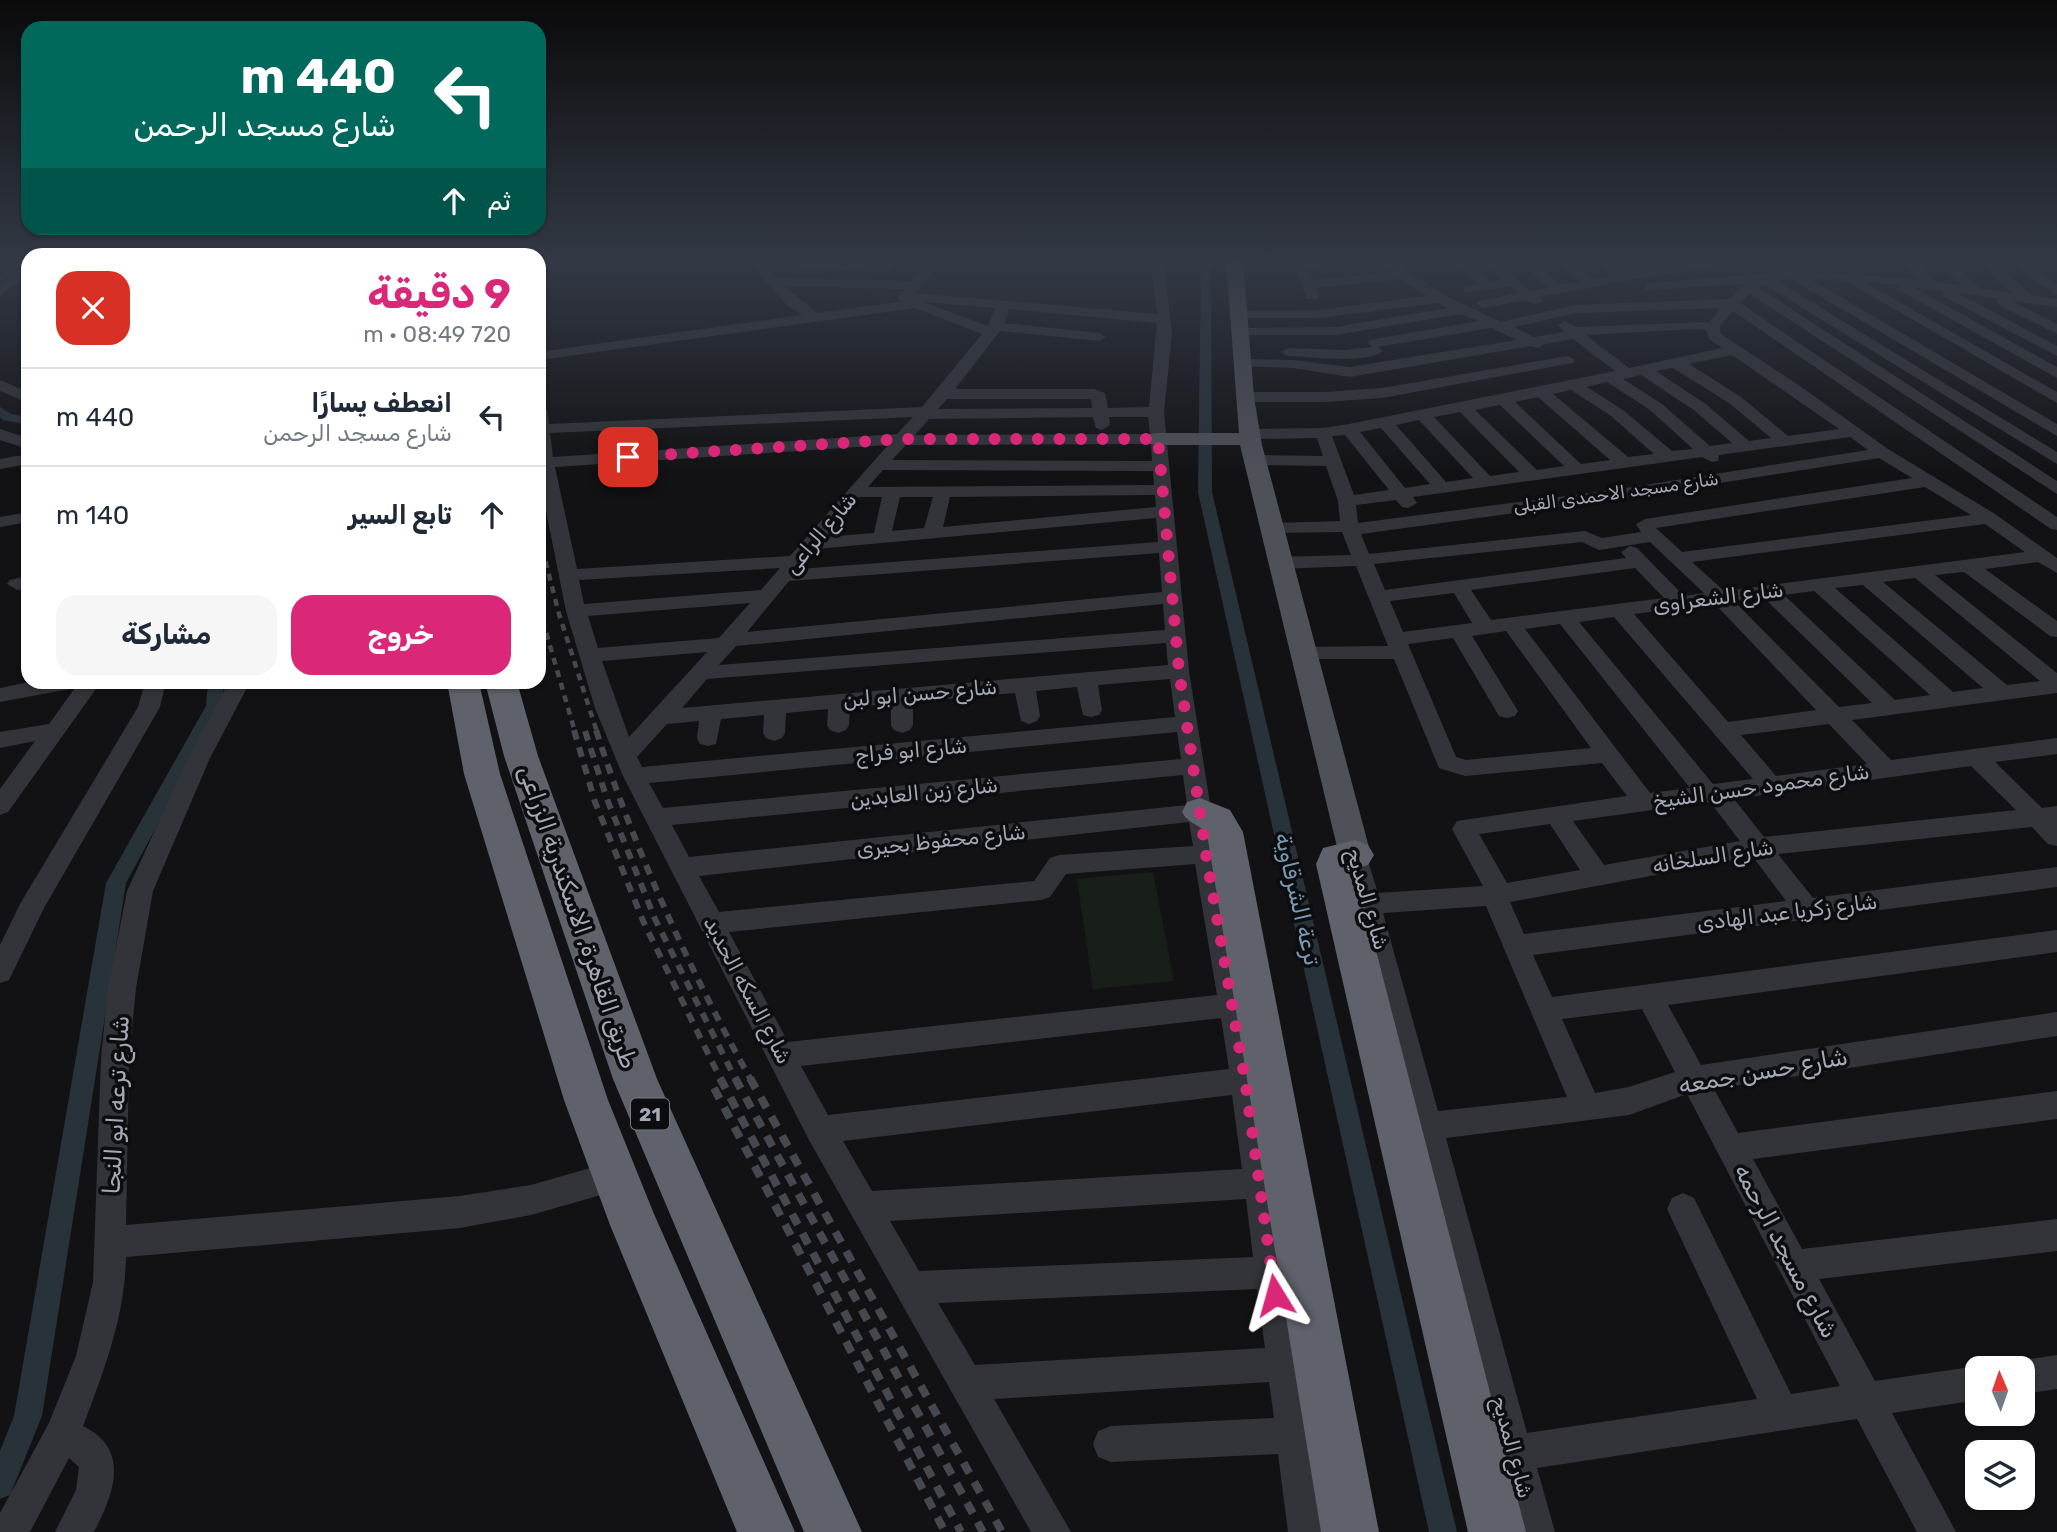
<!DOCTYPE html>
<html lang="ar">
<head>
<meta charset="utf-8">
<style>
	:root { --surface:#fff; --page:#f6f6f7; --text:#1f2937; --muted:#747a83; --line:#e0e1e3; --accent:#db2777 }
	body { margin:0; font-family:Rubik,Vazirmatn,sans-serif; background:var(--page); color:var(--text); direction:rtl; height:100vh; display:flex; flex-direction:column; font-size:26px; white-space:nowrap }
	* { box-sizing:border-box; margin:0 }
	p { font-size:23px; color:var(--muted) }
	.icon { flex:none; width:38px; height:38px; fill:none; stroke:currentColor; stroke-width:2; stroke-linecap:round; stroke-linejoin:round }
	.map { position:relative; flex:1; overflow:hidden; direction:ltr }
	.panel { position:absolute; left:21px; top:248px; width:525px; height:441px; display:flex; flex-direction:column; background:var(--surface); border-radius:21px; box-shadow:0 2px 5px #0004; direction:rtl }
	.panel>* { flex:none }
	.banner { position:absolute; left:21px; top:21px; width:525px; height:214px; border-radius:21px; box-shadow:0 2px 5px #0004; direction:rtl; background:#00695c; color:#fff; overflow:hidden }
	.needle { width:46px; rotate:358deg }
	.tools { position:absolute; left:1965px; top:1356px; display:grid; gap:14px }
	.tools a { display:grid; place-items:center; width:70px; height:70px; border-radius:14px; background:var(--surface); box-shadow:0 2px 5px #0004; font-size:35px }
	.pin { position:absolute; display:grid; place-items:center; width:60px; height:60px; color:#fff; margin:-30px; border-radius:14px; box-shadow:0 4px 10px #0006 }
	.me { position:absolute; width:77px; margin:-38px; rotate:352deg; stroke-linejoin:round; filter:drop-shadow(0 0 5px #0008) }
	.turn { display:flex; align-items:center; gap:24px; height:147px; padding:0 35px; font-size:32px }
	.turn .icon { width:91px; height:91px; stroke-width:2.5 }
	.turn b { display:block; font-size:49px; line-height:60px }
	.then { display:flex; align-items:center; height:66px; padding:0 35px; background:#0003; gap:14px; font-size:26px }
	.round { display:grid; place-items:center; flex:none; width:74px; height:74px; border-radius:21px; background:var(--page) }
	.headline { display:flex; align-items:center; justify-content:space-between; height:119px; padding:0 35px }
	h1 { font-size:42px; font-weight:700; line-height:52px; color:var(--accent) }
	.action { display:flex; gap:14px; margin-top:auto; padding:14px 35px }
	.action a { flex:1; height:80px; border-radius:21px; background:var(--accent); color:#fff; font-size:28px; font-weight:700; line-height:80px; text-align:center }
	.action a+a { background:var(--page); color:var(--text) }
	ul { padding:0; list-style:none }
	li { display:flex; align-items:center; gap:21px; height:98px; padding:0 35px; border-top:2px solid var(--line) }
	li div { flex:1 }
	li b { display:block; font-size:26px }
	li em { font-style:normal }
	.map>svg:first-child { display:block }
</style>
</head>
<body>
<div class="map">
<svg width="2057" height="1532" viewBox="0 0 2057 1532">
	<rect width="100%" height="100%" fill="#121214"/>
	<!-- green -->
	<path fill="#181f19" d="M1153,872L1174,981L1093,989L1077,879Z"/>
	<g fill="none" stroke-linecap="round" stroke-linejoin="round">
		<!-- canal -->
		<g fill="#283239" fill-rule="evenodd">
			<path d="M22,260H28V266L0,283V275Z"/>
			<path d="M1201,260H1211L1212,492L1457,1532H1429L1198,492Z"/>
			<path d="M0,407L11,414L28,417V425L3,420L0,417Z"/>
			<path d="M208,682H224L222,706L126,883L42,1416L10,1495L0,1499V1451L14,1416L106,883L206,706Z"/>
		</g>
		<!-- minor -->
		<g fill="#33343a" fill-rule="evenodd">
			<path d="M746,260H760L777,278L911,281L930,260H944L915,293L1157,314L1150,260H1163L1172,333L1164,412L1189,671L1218,854L1259,1080L1326,1532H1288L1278,1454L1111,1462L1098,1457L1093,1444L1098,1431L1111,1426L1274,1418L1269,1382L994,1399L1071,1532H1031L809,1140L623,776L595,708L566,611L539,476V405L547,410L549,424L922,407L982,334L915,308L539,360V352L802,315L786,304ZM784,286L904,289L898,296L900,302L817,313ZM923,302L995,308L988,326ZM1009,309L1157,323L1149,407L1108,408L1105,393L1094,389H955L1000,331L1099,341L1106,337L1099,333L1004,323ZM947,399H1091L1092,408L938,409ZM913,417L897,434L553,457L550,433ZM1093,417L1096,428L1102,430L1110,425L1109,417H1148L1150,434L915,435L929,419ZM1151,444L1152,461L892,460L906,445ZM888,445L790,556L577,569L555,467ZM883,470L1153,471L1154,485L868,487ZM1155,495L1156,507L943,527L950,497ZM859,497H882L874,533L826,537ZM900,497H933L924,528L892,531ZM1156,518L1158,542L799,569L816,549ZM1159,553L1162,592L747,632L789,581ZM780,568L761,590L584,604L579,580ZM750,603L719,638L598,648L588,616ZM1163,604L1165,630L719,665L736,646ZM1166,643L1168,665L682,708L707,679ZM707,652L629,737L602,661ZM1170,679L1175,717L642,767L637,757L667,724L699,721L697,738L700,744L708,746L716,744L721,719L764,715L763,733L766,738L774,741L782,738L785,733L786,713L828,709L827,725L830,730L838,733L846,730L849,725L850,707L891,704V725L894,730L902,733L910,730L913,725V702L1015,693L1021,721L1029,724L1037,721L1040,716L1036,691L1077,687L1083,715L1091,717L1099,715L1102,710L1098,685ZM1177,732L1181,759L663,808L649,783ZM1183,775L1187,805L689,857L672,825ZM1189,822L1193,846L1059,855L1050,858L1034,881L719,912L699,876ZM1195,864L1217,995L788,1042L729,932L1041,900L1050,897L1066,874ZM1221,1018L1229,1069L828,1115L801,1066ZM1232,1095L1242,1169L872,1191L843,1141ZM1246,1199L1253,1257L919,1271L890,1221ZM1257,1289L1265,1348L975,1365L938,1303Z"/>
			<path d="M1292,260H1358L1352,264L1308,269L1313,280L1390,272L1373,260H1428L1401,268L1446,296L1501,322L1576,305L1729,299L1746,284L1645,290V284L1650,283L1796,271L1918,279L1900,260H1914L1936,282L1961,285L1936,260H1950L1979,288L2012,293L1977,260H1991L2032,295L2057,299V307L2012,301L2057,324V334L1997,304V298L1958,293L2057,346V356L1943,296V291L1913,287L2057,367V378L1899,290V285L1864,282L2057,392V403L1846,281L1810,279L2057,424V436L1791,279L1777,281L2057,452V464L1765,285L1759,288L2057,481V494L1750,294L1740,303L2057,517V530L2051,529L1733,311L1720,326L1721,334L1800,386L1888,449L1995,514L2057,558V573L2038,562L1985,569L2057,621V637L2050,636L1964,572L1935,575L2057,673V693L1852,720L1891,760L2057,738V754L1995,762L2042,808L2057,806V846L2048,844L2032,827L1778,854L1813,898L2057,867V887L1533,955L1552,997L2057,930V952L1668,1005L1701,1065L2057,1012V1036L1714,1089L1738,1133L2057,1091V1119L1753,1159L1802,1249L2057,1219V1251L1819,1279L1875,1381L1978,1366L1985,1368H1978V1400L1892,1413L1956,1532H1917L1857,1419L1537,1468L1555,1532H1517L1343,855L1346,848L1355,846L1364,848L1378,893L1483,886L1452,829L1457,821L1627,796L1602,763L1465,776L1439,768L1394,659H1296L1293,654L1296,649L1303,647L1388,646L1356,566L1280,569L1271,563L1280,557L1351,555L1342,532L1272,533L1263,528L1272,523L1340,521L1338,501L1326,466L1255,465L1247,460L1255,455L1323,456L1317,438L1250,439L1242,434L1250,429L1323,428L1349,424L1615,371L1573,339L1545,344L1538,348L1531,346L1350,377L1293,368L1239,366L1237,363L1239,360L1244,359L1293,360L1350,367L1517,340L1491,328L1377,347L1383,351C1368,364 1309,357 1288,356L1281,352L1288,348L1343,350L1373,347L1368,343L1370,340L1478,321L1461,314L1336,335H1236L1234,332L1236,329L1241,328L1336,327L1448,308L1438,303L1319,318H1234V312L1239,311L1319,310L1427,296L1400,279L1316,288L1319,296L1317,299H1307ZM1721,308L1709,322L1576,327L1565,321L1558,325L1564,332L1534,337L1514,327L1576,313ZM1694,329L1706,330L1709,339L1722,348L1629,368L1586,335ZM1732,355L1839,429L1788,436L1741,397L1689,364ZM1673,368L1729,403L1771,438L1749,441L1707,405L1656,371ZM1641,375L1695,411L1732,443L1710,446L1662,404L1623,379ZM1607,382L1650,410L1693,449L1672,451L1623,410L1587,387ZM1571,390L1611,416L1654,454L1628,457L1553,394ZM1538,397L1610,460L1581,464L1515,402ZM1500,405L1564,466L1537,470L1475,410ZM1460,412L1519,472L1490,476L1434,417ZM1419,420L1473,478L1446,482L1396,425ZM1381,428L1430,484L1405,488L1360,432ZM1345,435L1389,490L1354,495L1332,436ZM1850,437L1868,450L1619,489L1358,523L1356,505L1396,500L1402,507L1408,508L1417,503L1413,497L1702,457L1712,462L1718,461L1719,455ZM1879,458L1912,478L1645,519L1636,524L1641,532L1602,538L1585,531L1369,554L1361,534L1619,499ZM1925,487L1971,515L1682,552L1656,528ZM1985,524L2025,552L1724,591L1692,562ZM1582,542L1599,550L1650,542L1704,593L1684,596L1637,548L1630,546L1621,552L1626,558L1385,590L1374,564ZM1635,568L1664,598L1491,620L1471,590ZM1915,578L2040,681L2007,685L1883,582ZM1863,585L1983,688L1953,692L1835,588ZM1814,591L1930,695L1895,700L1784,595ZM1454,593L1472,623L1403,632L1390,601ZM1764,598L1872,703L1839,707L1734,601ZM1715,604L1816,710L1728,722L1634,614ZM1614,617L1753,779L1713,784L1579,622ZM1560,624L1690,788L1650,793L1525,629ZM1506,631L1591,748L1466,760L1456,757L1408,644L1453,638L1499,716L1507,718L1515,716L1518,711L1472,636ZM1829,724L1867,764L1776,776L1741,735ZM1971,766L2016,810L1764,837L1734,799ZM1710,802L1740,841L1604,865L1573,821ZM1550,824L1580,870L1507,883L1479,834ZM1753,857L1786,901L1524,934L1510,902ZM1486,906L1567,1097L1438,1111L1383,913ZM1642,1009L1675,1072L1629,1087L1595,1093L1562,1019ZM1687,1094L1840,1386L1791,1394L1694,1198L1683,1193L1672,1198L1667,1209L1757,1399L1527,1433L1446,1138L1629,1115Z"/>
			<path d="M1457,260H1468L1491,282L1502,280L1479,260H1494L1531,291L1549,287L1515,260H1530L1562,285L1581,281L1553,260H1568L1594,279L1611,275L1590,260H1606L1625,273L1710,260L1733,262L1726,266L1623,281L1540,297L1543,301L1536,305L1526,300L1483,308L1476,304L1478,301L1518,293L1511,287L1464,292V286L1478,284L1457,265Z"/>
			<path d="M805,261L888,264L895,268L888,272L800,268V262Z"/>
			<path d="M2023,261L2057,284V295L2018,268V262Z"/>
			<path d="M28,264V275L0,296V285Z"/>
			<path d="M1568,356L1575,360L1573,363L1382,398L1325,402H1244L1236,397L1244,392H1325L1382,388Z"/>
			<path d="M0,380L28,392V403L0,391Z"/>
			<path d="M0,429L28,438V449L0,440Z"/>
			<path d="M28,454V464L0,469V459Z"/>
			<path d="M28,512V522L0,527V517Z"/>
			<path d="M28,576V588L17,590L7,584L10,580Z"/>
			<path d="M29,682H101L8,812L0,815V789L35,741L0,748V732L49,724L75,688L0,702V688Z"/>
			<path d="M145,682H166L160,707L44,908L9,980L0,983V945L20,904L138,707Z"/>
			<path d="M229,682H250L210,758L153,891L136,988L129,1058L126,1225L460,1196L531,1185L615,1161L626,1165L630,1176L626,1187L615,1191L531,1215L460,1228L126,1257C125,1316 104,1371 83,1426C132,1450 113,1495 94,1532H55L76,1490L79,1467L69,1458L30,1532H0V1513L49,1423L76,1356L93,1282L101,1058L108,988L127,891L188,758Z"/>
			<path d="M2057,1355V1389L2023,1394V1368H2009L2011,1365L2023,1360Z"/>
		</g>
		<!-- major -->
		<path fill="#4f5159" fill-rule="evenodd" d="M1226,260H1243L1254,397L1262,445L1371,855L1366,864L1355,867L1344,864L1339,855L1240,445H1158L1150,444L1147,439L1150,434L1158,433H1239Z"/>
		<!-- highway -->
		<g fill="#5f626b" fill-rule="evenodd">
			<path d="M447,682H479L500,774L608,1100L654,1214L795,1532H737L610,1225L564,1100L464,774Z"/>
			<path d="M485,682H517L538,756L657,1079L862,1532H804L613,1079L504,756Z"/>
			<path d="M1200,798L1230,810L1243,832L1379,1532H1321L1207,834C1200,824 1188,824 1182,812L1187,802Z"/>
			<path d="M1355,840L1368,845L1374,855L1368,865L1355,869L1526,1532H1468L1316,864L1323,848Z"/>
		</g>
		<!-- rail-far2 -->
		<g stroke="#46484f" stroke-width="4.5" stroke-dasharray="7 6" stroke-linecap="butt">
			<path d="M539,536L559,614L597,732"/>
			<path d="M539,608L575,732"/>
		</g>
		<!-- rail-far1 -->
		<g stroke="#46484f" stroke-width="6" stroke-dasharray="10 8" stroke-linecap="butt">
			<path d="M574,730L595,802L644,923L721,1080"/>
			<path d="M596,730C635,851 689,969 751,1080"/>
			<path d="M585,731L607,799L655,919L736,1080"/>
		</g>
		<!-- rail -->
		<g stroke="#46484f" stroke-width="8" stroke-dasharray="12 10" stroke-linecap="butt">
			<path d="M720,1078L961,1532"/>
			<path d="M735,1078L983,1532"/>
			<path d="M750,1078L1002,1532"/>
			<path d="M714,1088L945,1532"/>
		</g>
	</g>
	<!-- sky -->
	<linearGradient id="sky" x2="0" y2="1"><stop stop-color="#0a0a0b"/><stop offset="0.55" stop-color="#333945"/><stop offset="1" stop-color="#333945" stop-opacity="0"/></linearGradient>
	<rect width="2057" height="475" fill="url(#sky)"/>
	<g fill="none" stroke-linecap="round" stroke-linejoin="round">
		<!-- route -->
		<path stroke="#db2777" stroke-width="12" stroke-dasharray="0 21.6" d="M628,457L903,439H1158L1179,671L1206,854L1245,1080L1275,1295"/>
	</g>
	<g text-anchor="middle" dominant-baseline="central" stroke-width="7" stroke-linejoin="round" paint-order="stroke">
		<!-- far-street labels -->
		<g font-size="18" fill="#a3a9b6" stroke="#0d0d0f">
			<text transform="translate(1616 493) rotate(-8)">شارع مسجد الاحمدى القبلى</text>
		</g>
		<!-- shield labels -->
		<rect fill="#0d0d0f" stroke="#767a84" stroke-width="2" x="631" y="1098.5" width="38" height="31" rx="5"/>
		<g font-size="19" font-weight="bold" fill="#a3a9b6">
			<text x="650" y="1114">21</text>
		</g>
		<!-- street labels -->
		<g font-size="21" fill="#a3a9b6" stroke="#0d0d0f">
			<text transform="translate(820 533) rotate(-50)">شارع الراعى</text>
			<text transform="translate(1718 597) rotate(-7)">شارع الشعراوى</text>
			<text transform="translate(920 693) rotate(-5)">شارع حسن ابو لبن</text>
			<text transform="translate(911 750) rotate(-5)">شارع ابو فراج</text>
			<text transform="translate(1761 786) rotate(-8)">شارع محمود حسن الشيخ</text>
			<text transform="translate(924 792) rotate(-6)">شارع زين العابدين</text>
			<text transform="translate(941 840) rotate(-6)">شارع محفوظ بحيرى</text>
			<text transform="translate(1713 856) rotate(-9)">شارع السلخانه</text>
			<text transform="translate(1368 899) rotate(74)">شارع المديح</text>
			<text transform="translate(1787 912) rotate(-7)">شارع زكريا عبد الهادى</text>
			<text transform="translate(748 990) rotate(62)">شارع السكه الحديد</text>
			<text transform="translate(1513 1447) rotate(75)">شارع المديح</text>
		</g>
		<!-- water labels -->
		<g font-size="23" font-style="italic" fill="#7699b4" stroke="#0d0d0f">
			<text transform="translate(1298 899) rotate(77)">ترعة الشرقاوية</text>
		</g>
		<!-- near-street labels -->
		<g font-size="24" fill="#a3a9b6" stroke="#0d0d0f">
			<text transform="translate(578 917) rotate(71)">طريق القاهرة, الاسكندرية الزراعى</text>
			<text transform="translate(1763 1071) rotate(-10)">شارع حسن جمعه</text>
			<text transform="translate(116 1105) rotate(-87)">شارع ترعه ابو النجا</text>
			<text transform="translate(1786 1251) rotate(62)">شارع مسجد الرحمه</text>
		</g>
	</g>
</svg>
<div class="tools">
<a><svg class="needle" viewBox="-14 -14 28 28"><path d="M0-13l5 13h-10z" fill="#e53935"/><path d="M0 13l5-13h-10z" fill="#747a83"/></svg></a>
<a><svg class="icon" aria-label="layers" viewBox="0 0 24 24"><path d="M12 4l9 5-9 5-9-5zM3 14l9 5 9-5"/></svg></a>
</div>
<div class="pin" style="left:628px;top:457px;background:#d93025"><svg class="icon" aria-label="arrive" viewBox="0 0 24 24"><path d="M6 21V4h12l-3 4 3 4H6"/></svg></div>
<svg class="me" style="left:1275px;top:1295px" viewBox="-20 -20 40 40"><path d="M0-17L14 15 0 8-14 15z" fill="#db2777" stroke="#fff" stroke-width="4"/></svg>
<div class="banner">
<div class="turn"><svg class="icon" aria-label="left" viewBox="0 0 24 24"><path d="M17 20v-9H6M10 6l-5 5 5 5"/></svg><div><b>440 m</b>شارع مسجد الرحمن</div></div>
<div class="then">ثم<svg class="icon" aria-label="ahead" viewBox="0 0 24 24"><path d="M12 20V5M6 11l6-6 6 6"/></svg></div>
</div>
<section class="panel">
<div class="headline"><div><h1>9 دقيقة</h1><p>720 m · 08:49</p></div><a class="round" style="background:#d93025;color:#fff"><svg class="icon" aria-label="close" viewBox="0 0 24 24"><path d="M6 6l12 12M18 6L6 18"/></svg></a></div>
<ul>
<li><svg class="icon" aria-label="left" viewBox="0 0 24 24"><path d="M17 20v-9H6M10 6l-5 5 5 5"/></svg><div><b>انعطف يسارًا</b><p>شارع مسجد الرحمن</p></div><em>440 m</em></li>
<li><svg class="icon" aria-label="ahead" viewBox="0 0 24 24"><path d="M12 20V5M6 11l6-6 6 6"/></svg><div><b>تابع السير</b></div><em>140 m</em></li>
</ul>
<div class="action"><a>خروج</a><a>مشاركة</a></div>
</section>
</div>
</body>
</html>
